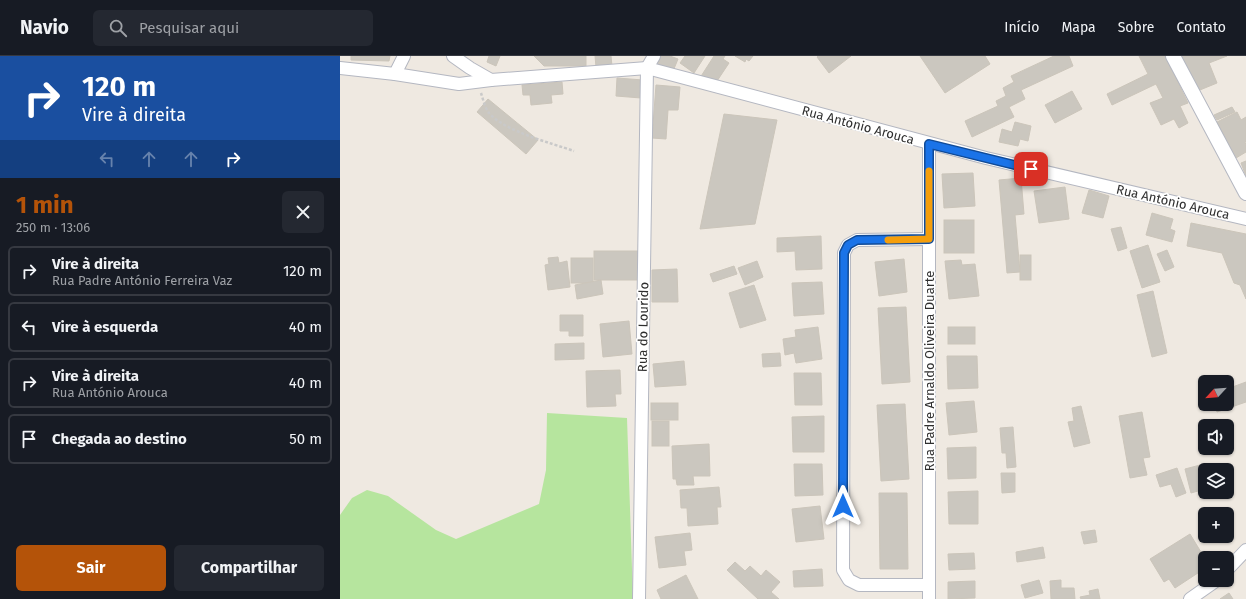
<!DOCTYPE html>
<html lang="pt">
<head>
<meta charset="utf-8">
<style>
	:root { --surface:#171b24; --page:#242831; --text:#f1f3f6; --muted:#9ea1a6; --line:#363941; --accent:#b45309 }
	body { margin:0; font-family:"Fira Sans",sans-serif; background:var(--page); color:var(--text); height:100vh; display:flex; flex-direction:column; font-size:15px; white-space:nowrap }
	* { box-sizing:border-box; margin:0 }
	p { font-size:13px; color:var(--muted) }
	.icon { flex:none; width:22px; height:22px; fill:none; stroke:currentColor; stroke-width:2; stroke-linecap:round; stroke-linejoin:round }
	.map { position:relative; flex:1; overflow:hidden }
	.panel { display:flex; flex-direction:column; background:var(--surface); width:340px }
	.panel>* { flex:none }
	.banner { background:#1a4fa0; color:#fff; overflow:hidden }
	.needle { width:26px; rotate:244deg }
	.tools { position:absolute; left:858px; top:319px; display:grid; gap:8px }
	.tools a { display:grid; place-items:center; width:36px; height:36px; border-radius:6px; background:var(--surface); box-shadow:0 1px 3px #0004; font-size:20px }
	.pin { position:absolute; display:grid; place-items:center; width:34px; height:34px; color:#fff; margin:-17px; border-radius:8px; box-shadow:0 2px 6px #0006 }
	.me { position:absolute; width:44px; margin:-22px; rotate:0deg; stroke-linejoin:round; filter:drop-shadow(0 0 3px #0008) }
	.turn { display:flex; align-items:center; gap:14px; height:84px; padding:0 16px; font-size:18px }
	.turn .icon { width:52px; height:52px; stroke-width:2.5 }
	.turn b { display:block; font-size:28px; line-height:34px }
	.lanes { display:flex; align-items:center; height:38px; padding:0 16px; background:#0003; justify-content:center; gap:20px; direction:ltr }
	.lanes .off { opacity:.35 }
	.round { display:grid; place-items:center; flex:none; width:42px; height:42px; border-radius:6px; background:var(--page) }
	.summary { display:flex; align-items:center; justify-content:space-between; height:68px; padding:0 16px }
	h1 { font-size:24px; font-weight:700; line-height:30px; color:var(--accent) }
	.primary-button { display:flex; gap:8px; margin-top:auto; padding:8px 16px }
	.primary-button a { flex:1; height:46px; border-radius:6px; background:var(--accent); color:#fff; font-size:16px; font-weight:700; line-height:46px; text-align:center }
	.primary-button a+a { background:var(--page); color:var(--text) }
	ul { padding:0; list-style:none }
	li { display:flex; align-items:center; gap:12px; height:50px; margin:0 8px 6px; padding:0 8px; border:2px solid var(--line); border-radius:6px }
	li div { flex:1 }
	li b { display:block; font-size:15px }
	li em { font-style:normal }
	header { display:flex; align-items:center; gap:24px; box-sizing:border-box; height:56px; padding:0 20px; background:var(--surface); border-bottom:1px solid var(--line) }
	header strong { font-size:19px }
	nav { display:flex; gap:22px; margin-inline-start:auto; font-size:14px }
	.search { width:280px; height:36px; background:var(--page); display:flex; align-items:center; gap:10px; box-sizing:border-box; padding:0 14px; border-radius:6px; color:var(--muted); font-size:15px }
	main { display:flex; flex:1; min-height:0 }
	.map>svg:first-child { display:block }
</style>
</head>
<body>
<header>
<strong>Navio</strong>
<div class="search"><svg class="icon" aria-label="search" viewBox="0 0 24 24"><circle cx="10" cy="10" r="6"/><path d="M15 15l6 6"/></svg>Pesquisar aqui</div>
<nav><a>Início</a><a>Mapa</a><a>Sobre</a><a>Contato</a></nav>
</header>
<main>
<section class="panel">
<div class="banner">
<div class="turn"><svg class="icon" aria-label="right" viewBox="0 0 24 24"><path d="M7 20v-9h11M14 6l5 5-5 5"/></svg><div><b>120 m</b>Vire à direita</div></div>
<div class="lanes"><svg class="icon off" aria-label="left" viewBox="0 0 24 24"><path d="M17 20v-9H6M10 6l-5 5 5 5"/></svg><svg class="icon off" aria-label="ahead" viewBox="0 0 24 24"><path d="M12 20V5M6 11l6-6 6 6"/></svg><svg class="icon off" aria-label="ahead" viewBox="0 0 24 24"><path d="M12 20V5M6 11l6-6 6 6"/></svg><svg class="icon" aria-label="right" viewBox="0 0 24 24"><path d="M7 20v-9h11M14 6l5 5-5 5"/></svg></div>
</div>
<div class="summary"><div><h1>1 min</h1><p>250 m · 13:06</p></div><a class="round"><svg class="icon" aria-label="close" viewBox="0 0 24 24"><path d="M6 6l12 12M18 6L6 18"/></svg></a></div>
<ul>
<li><svg class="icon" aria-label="right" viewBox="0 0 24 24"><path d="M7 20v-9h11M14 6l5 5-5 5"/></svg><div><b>Vire à direita</b><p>Rua Padre António Ferreira Vaz</p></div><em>120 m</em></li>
<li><svg class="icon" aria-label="left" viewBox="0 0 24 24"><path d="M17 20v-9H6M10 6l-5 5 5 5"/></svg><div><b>Vire à esquerda</b></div><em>40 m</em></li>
<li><svg class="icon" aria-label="right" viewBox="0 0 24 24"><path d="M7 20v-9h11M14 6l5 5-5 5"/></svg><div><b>Vire à direita</b><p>Rua António Arouca</p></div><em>40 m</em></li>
<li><svg class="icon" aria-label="arrive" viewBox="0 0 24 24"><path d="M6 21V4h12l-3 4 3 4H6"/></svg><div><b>Chegada ao destino</b></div><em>50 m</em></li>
</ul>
<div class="primary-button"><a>Sair</a><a>Compartilhar</a></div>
</section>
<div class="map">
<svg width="906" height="543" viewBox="0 0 906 543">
	<rect width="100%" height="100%" fill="#efe9e1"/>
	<!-- green -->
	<path fill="#b6e59e" d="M207,357L287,362L293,543H0V459L12,442L27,434L48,440L96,474L116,483L199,448L206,414Z"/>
	<!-- building -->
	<g fill="#cbc7bf" stroke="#cbc5ba">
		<path d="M11,0H50L49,5L11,4Z"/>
		<path d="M149,0H160L156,10L147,6Z"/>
		<path d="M194,0H246V10H204Z"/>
		<path d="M255,0H271L272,10L256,11Z"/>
		<path d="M321,0H330L338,3L331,20L315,14Z"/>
		<path d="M345,0H365L354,17L340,7Z"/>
		<path d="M374,0H385L383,3L389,7L371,34L358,25Z"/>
		<path d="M395,0H413L409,5L406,3L405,6Z"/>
		<path d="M478,0H511L489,17L477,1Z"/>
		<path d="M580,0H645L650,8L605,37Z"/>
		<path d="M714,0H729L733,10L681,34L685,43L669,51L674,61L632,81L625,65L658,50L656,45L666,40L663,32L674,26L671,20Z"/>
		<path d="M799,0H825L848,47L840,50L848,67L839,72L834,63L821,69L810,47L823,42L816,28L772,49L767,38L808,18Z"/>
		<path d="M840,0H887L869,7L877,27L855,36Z"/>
		<path d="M277,22L303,24L301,42L276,40Z"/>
		<path d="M222,26L223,38L211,39L212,47L191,49L190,39H183L182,29Z"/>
		<path d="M316,29L340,31L338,54H328L326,83L312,82Z"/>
		<path d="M732,35L742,53L715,67L705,49Z"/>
		<path d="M148,43L198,84L186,98L137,56Z"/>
		<path d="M892,51L895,56L877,64L874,59Z"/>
		<path d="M897,56L901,64L906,61V85L905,86L906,89V96L896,102L877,66Z"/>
		<path d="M384,58L437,64L415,168L360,173Z"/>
		<path d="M675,66L691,70L688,85L680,83L678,90L659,86L662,73L672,76Z"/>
		<path d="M906,105V120L901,107Z"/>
		<path d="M633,117L635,150L604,152L602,118Z"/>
		<path d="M681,122L684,158L675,159L680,216L667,217L659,124Z"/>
		<path d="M725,131L729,163L699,167L694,135Z"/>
		<path d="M749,134L769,140L763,162L742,157Z"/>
		<path d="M812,157L833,163L830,173L835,175L832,186L806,179Z"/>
		<rect x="604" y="164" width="30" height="33"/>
		<path d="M851,167L906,178V243L900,229L894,227L882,197L847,190Z"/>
		<path d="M781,171L787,192L778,195L771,173Z"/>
		<path d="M481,180L482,213L456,214L455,195L437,196V182Z"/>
		<path d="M808,189L820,226L802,232L790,195Z"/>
		<path d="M827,194L834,211L825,215L817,198Z"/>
		<rect x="254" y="195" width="45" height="29"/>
		<rect x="680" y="199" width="11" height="25"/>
		<path d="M218,201L219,207L227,205L230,231L208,234L205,209L209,208L208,202Z"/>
		<rect x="231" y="202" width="22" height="25"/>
		<path d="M564,203L567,236L539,240L535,206Z"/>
		<path d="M621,204L622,209L635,208L639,240L609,243L605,205Z"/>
		<path d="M417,205L423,221L405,229L398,212Z"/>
		<path d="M394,210L397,218L373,226L370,218Z"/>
		<path d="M337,213L338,246H312V214Z"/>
		<path d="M261,224L263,238L237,243L235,229Z"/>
		<path d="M482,226L484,258L454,260L452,227Z"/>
		<path d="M414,229L426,264L400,272L389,237Z"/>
		<path d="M813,235L827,297L812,301L797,239Z"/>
		<path d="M566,251L570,326L542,328L538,252Z"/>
		<path d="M220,259H243V280H229V275H220Z"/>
		<path d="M289,265L292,298L263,301L260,268Z"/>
		<path d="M478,271L482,303L456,307L454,297L445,299L443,283L456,281L455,274Z"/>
		<rect x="608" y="271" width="27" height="17"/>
		<path d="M244,287V303L215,304V288Z"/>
		<path d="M440,297L441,310L423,311L422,298Z"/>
		<path d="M607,300H637L638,332L608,333Z"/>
		<path d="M344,305L346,329L315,331L313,308Z"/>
		<path d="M280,314L281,338H275L276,350L247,351L246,315Z"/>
		<path d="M454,317H481L482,349H455Z"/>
		<path d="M906,326V346L877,356L874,348H887V333Z"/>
		<path d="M634,345L637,376L609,379L606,347Z"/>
		<rect x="311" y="347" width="27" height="17"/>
		<path d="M565,348L569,423L541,425L537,349Z"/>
		<path d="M741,350L750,387L734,391L728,366L734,365L732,352Z"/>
		<path d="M802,356L810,401L803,402L807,419L790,422L779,360Z"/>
		<path d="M484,360V396H453L452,361Z"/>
		<rect x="312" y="365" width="17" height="25"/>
		<path d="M673,371L676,411L667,412L666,397H662L660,372Z"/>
		<path d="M369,388L370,420H353L354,429H337L336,423H333L332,390Z"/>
		<path d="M636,391V422L608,423L607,392Z"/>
		<path d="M454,408H482L483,439L455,440Z"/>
		<path d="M864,408L865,415V433L851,437L845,413Z"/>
		<path d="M837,412L846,437L836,441L831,428L820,431L816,419Z"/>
		<path d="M661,417H675V436L662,437Z"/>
		<path d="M379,431L381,451H377L378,468L348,470L347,452H341L340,434Z"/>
		<path d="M638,435V468H609L608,436Z"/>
		<path d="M539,437H567L568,513H540Z"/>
		<path d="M480,450L484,483L456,486L452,453Z"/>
		<path d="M755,474L757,486L744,488L741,476Z"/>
		<path d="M350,477L352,494L344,495L346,509L319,512L315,481Z"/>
		<path d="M850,478L864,501L859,504L864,513L835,532L829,523L824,526L810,503Z"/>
		<path d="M703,491L705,502L677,506L676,496Z"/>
		<path d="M634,497L635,513L609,514L608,498Z"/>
		<path d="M395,506L405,515L410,510L421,520L426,514L440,526L431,536L439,543H418L387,514Z"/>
		<path d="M482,513L483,530L454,531L453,515Z"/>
		<path d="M346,519L358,543H321L317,534Z"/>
		<path d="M699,524L703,537L685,542L681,529Z"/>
		<path d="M721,524V532H734L735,543H711L710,525Z"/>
		<path d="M635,525V542L608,543V526Z"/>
		<path d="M758,533L760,543H741L740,541L750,539L749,535Z"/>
		<path d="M889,537L893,543H880Z"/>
	</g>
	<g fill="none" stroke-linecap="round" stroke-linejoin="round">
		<defs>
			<g id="minor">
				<path d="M113,0L130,12L151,24"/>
				<path d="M0,12L55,18L119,28L151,24L307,12L646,102L906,163"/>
				<path d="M55,18L64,0"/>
				<path d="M589,88V543"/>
				<path d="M589,183L517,184L508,189L504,197L503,514L509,524L519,529H589"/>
				<path d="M887,514L906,494"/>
				<path d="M299,543L307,12L314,0"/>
				<path d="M850,543L877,524"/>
			</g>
			<path id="tertiary" d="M833,0L906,137"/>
		</defs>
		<!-- minor casing -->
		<use href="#minor" stroke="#b4b7c1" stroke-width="14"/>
		<!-- tertiary casing -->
		<use href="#tertiary" stroke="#b4b7c1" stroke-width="16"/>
		<!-- path -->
		<path stroke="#c9c9c9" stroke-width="2.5" stroke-dasharray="3 2" stroke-linecap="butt" d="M141,37C143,43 145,52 149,57C164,75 211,87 234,95"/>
		<!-- minor -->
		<use href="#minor" stroke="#fff" stroke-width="12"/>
		<!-- tertiary -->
		<use href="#tertiary" stroke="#fff" stroke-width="14"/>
	</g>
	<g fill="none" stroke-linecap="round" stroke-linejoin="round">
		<defs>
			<path id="route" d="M503,450L504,197L508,189L517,184L589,183V88L691,113"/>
		</defs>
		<!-- route casing -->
		<use href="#route" stroke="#114b97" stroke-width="10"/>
		<!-- route -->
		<use href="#route" stroke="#1a73e8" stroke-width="7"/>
		<!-- slow -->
		<path stroke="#f59e0b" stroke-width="7" d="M548,184L589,183V115"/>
	</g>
	<g text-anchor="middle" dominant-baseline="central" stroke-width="3.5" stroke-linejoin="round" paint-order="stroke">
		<!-- street labels -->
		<g font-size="13" fill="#2e2e2e" stroke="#fff">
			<text transform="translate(518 69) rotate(15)">Rua António Arouca</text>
			<text transform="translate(833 146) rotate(13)">Rua António Arouca</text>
			<text transform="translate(303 271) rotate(-89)">Rua do Lourido</text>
			<text transform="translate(589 315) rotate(-90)">Rua Padre Arnaldo Oliveira Duarte</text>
		</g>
	</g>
</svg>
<div class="tools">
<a><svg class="needle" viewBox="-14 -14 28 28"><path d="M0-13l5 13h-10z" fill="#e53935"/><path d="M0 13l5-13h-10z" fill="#9ea1a6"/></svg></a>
<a><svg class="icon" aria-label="sound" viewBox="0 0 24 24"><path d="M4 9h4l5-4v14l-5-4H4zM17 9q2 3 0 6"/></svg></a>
<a><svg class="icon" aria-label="layers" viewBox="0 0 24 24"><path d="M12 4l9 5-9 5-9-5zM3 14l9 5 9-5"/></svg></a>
<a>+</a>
<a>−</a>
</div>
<div class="pin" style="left:691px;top:113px;background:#d93025"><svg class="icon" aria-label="arrive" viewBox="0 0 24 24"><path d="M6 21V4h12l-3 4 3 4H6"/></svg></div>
<svg class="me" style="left:503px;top:450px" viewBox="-20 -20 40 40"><path d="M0-17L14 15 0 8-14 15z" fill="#1a73e8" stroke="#fff" stroke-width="4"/></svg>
</div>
</main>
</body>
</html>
